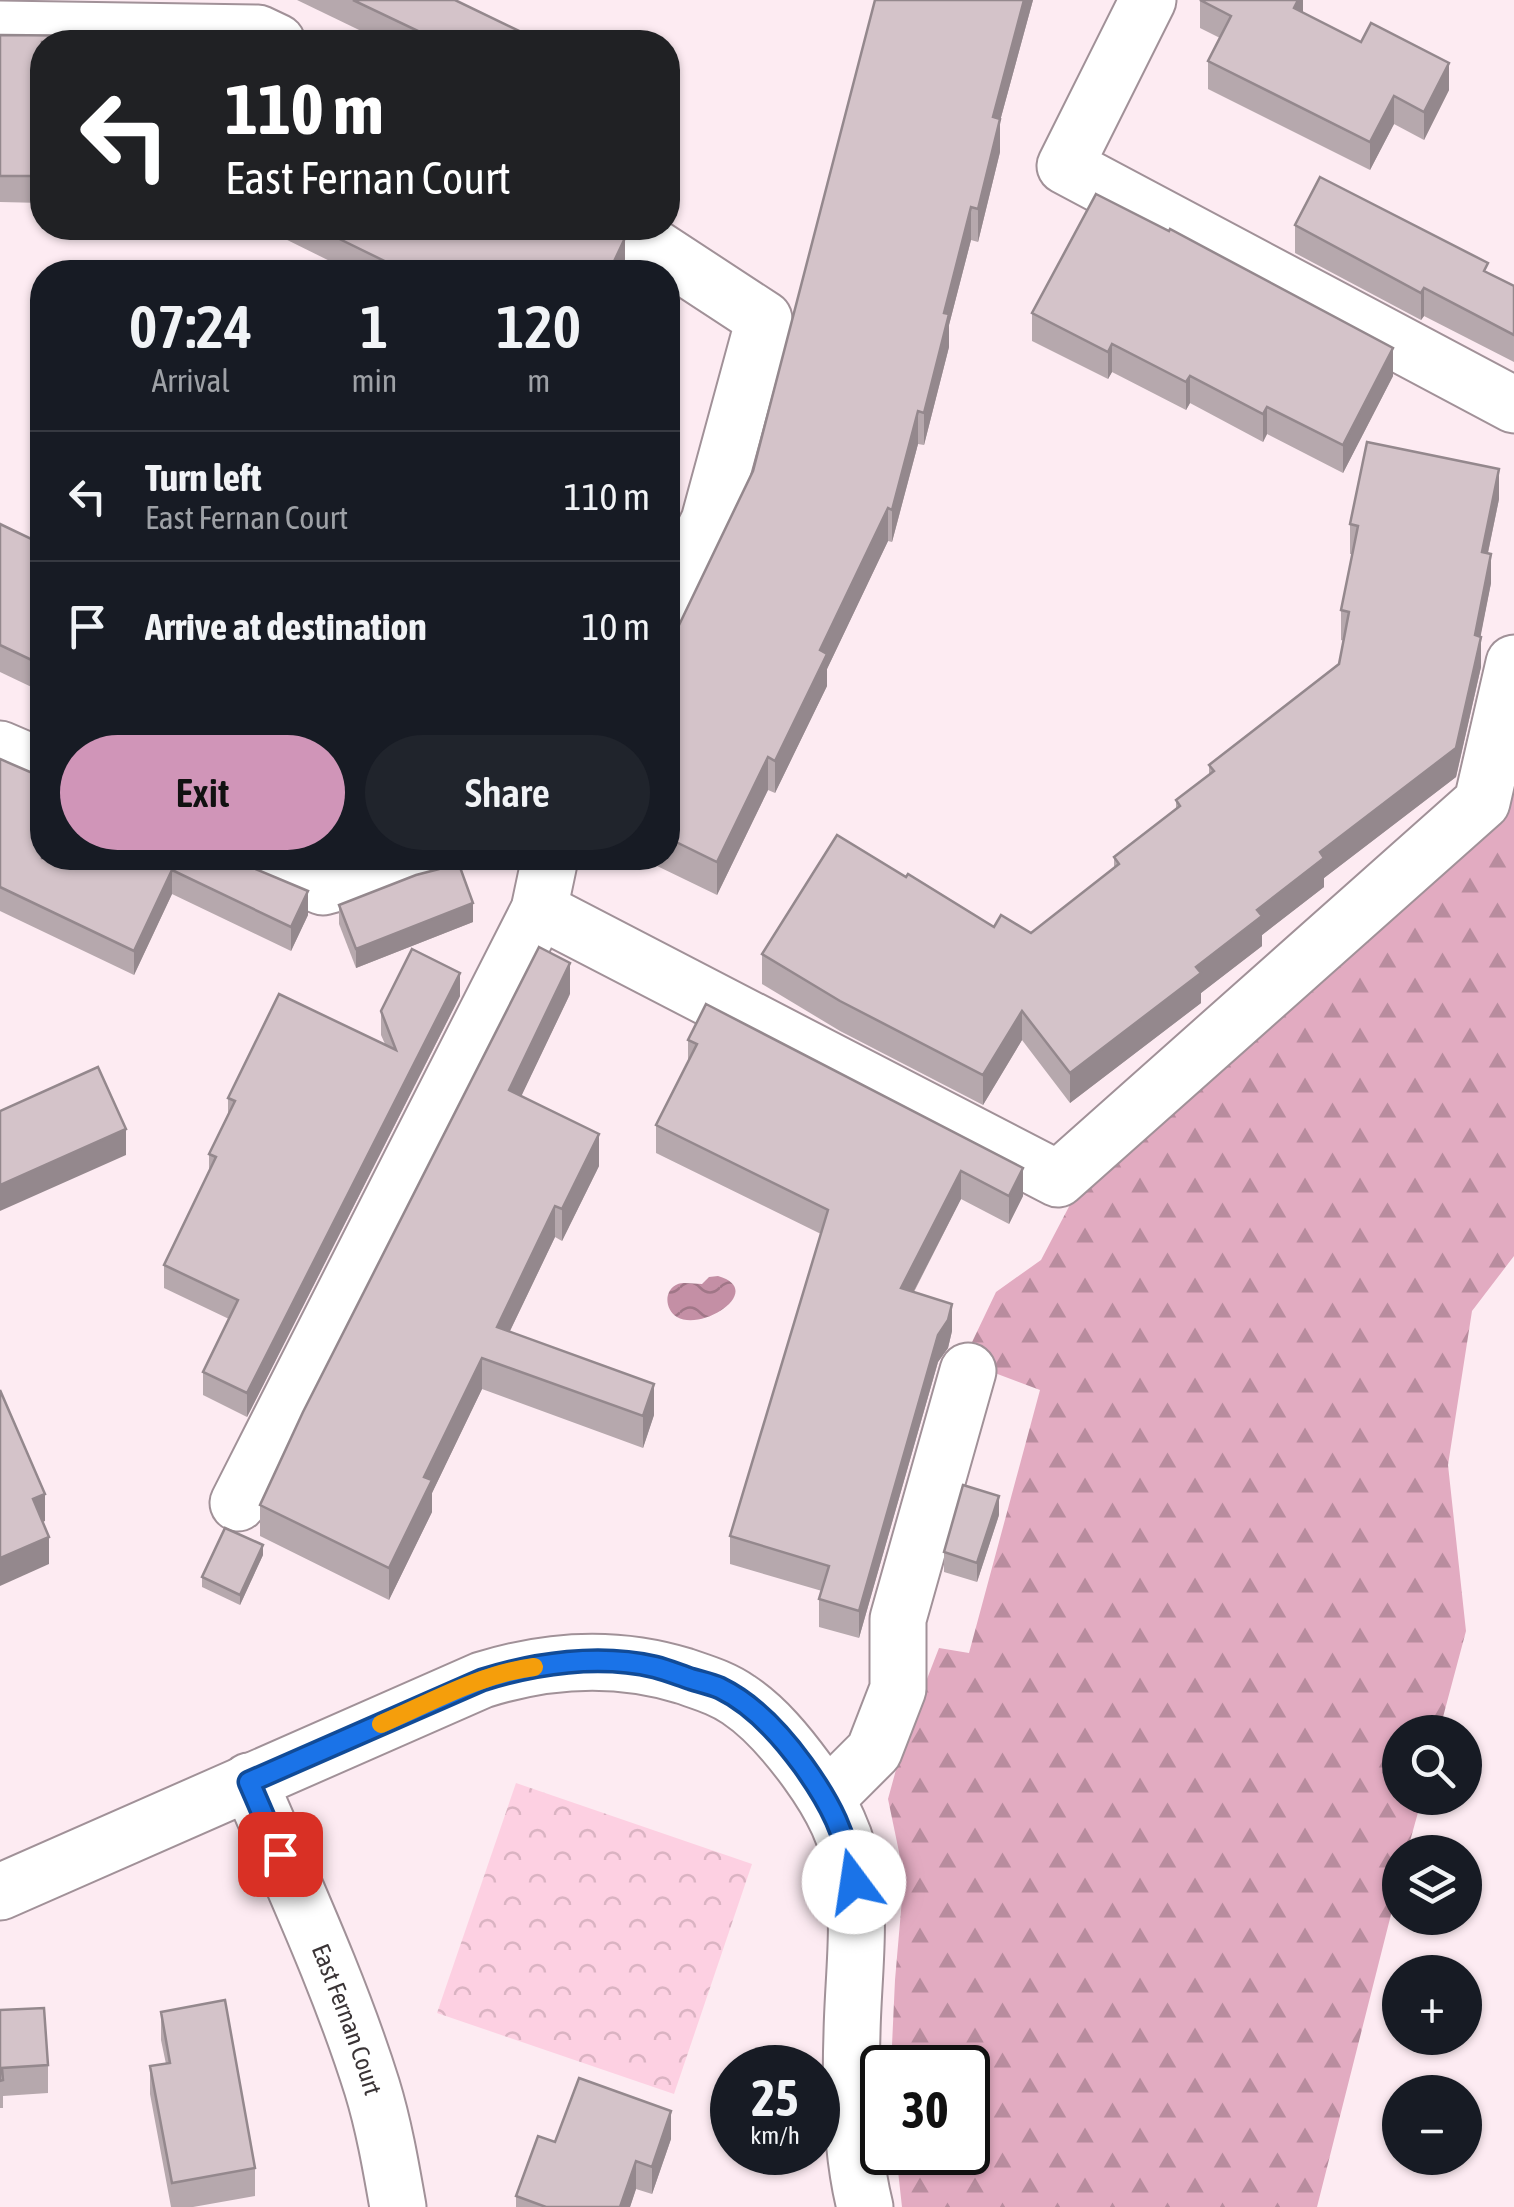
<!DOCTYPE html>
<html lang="en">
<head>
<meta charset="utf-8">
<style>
	:root { --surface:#171b24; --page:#20242c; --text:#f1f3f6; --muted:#9ea1a6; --line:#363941; --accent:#d095b8 }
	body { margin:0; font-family:"Asap Condensed",sans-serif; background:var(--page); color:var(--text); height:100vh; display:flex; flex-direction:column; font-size:38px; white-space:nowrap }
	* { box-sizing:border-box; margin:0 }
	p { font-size:32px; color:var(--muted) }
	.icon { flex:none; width:55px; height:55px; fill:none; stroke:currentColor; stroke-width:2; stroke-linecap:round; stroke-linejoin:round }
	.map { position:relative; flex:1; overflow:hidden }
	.side { position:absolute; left:30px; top:260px; width:650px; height:610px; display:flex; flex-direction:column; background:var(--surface); border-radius:40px; box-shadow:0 2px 8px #0004 }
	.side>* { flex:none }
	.hud { position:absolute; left:30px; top:30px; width:650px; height:210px; border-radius:40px; box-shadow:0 2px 8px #0004; background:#202124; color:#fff; overflow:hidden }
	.fabs { position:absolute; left:1382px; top:1715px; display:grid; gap:20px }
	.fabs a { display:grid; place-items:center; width:100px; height:100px; border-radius:50%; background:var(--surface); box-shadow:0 2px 8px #0004; font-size:50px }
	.speed { position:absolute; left:710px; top:2045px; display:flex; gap:20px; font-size:50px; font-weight:700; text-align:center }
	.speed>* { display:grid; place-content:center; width:130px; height:130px; border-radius:50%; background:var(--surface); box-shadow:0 2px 8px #0004; line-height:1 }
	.speed small { font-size:25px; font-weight:400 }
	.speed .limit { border:5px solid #111; border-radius:15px; background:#fff; color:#111 }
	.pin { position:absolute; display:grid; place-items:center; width:85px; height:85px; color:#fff; margin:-42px; border-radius:20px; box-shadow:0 5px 15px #0006 }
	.me { position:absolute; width:110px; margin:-55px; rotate:346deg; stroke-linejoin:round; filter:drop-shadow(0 0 8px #0008) }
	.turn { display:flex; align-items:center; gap:35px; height:210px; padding:0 30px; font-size:45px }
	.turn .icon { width:130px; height:130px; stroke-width:2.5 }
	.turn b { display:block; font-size:70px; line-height:85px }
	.eta { display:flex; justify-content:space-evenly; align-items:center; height:170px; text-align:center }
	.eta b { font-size:60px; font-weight:600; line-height:70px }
	.cta { display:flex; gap:20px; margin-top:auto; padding:20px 30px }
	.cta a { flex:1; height:115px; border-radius:60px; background:var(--accent); color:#111; font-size:40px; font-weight:600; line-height:115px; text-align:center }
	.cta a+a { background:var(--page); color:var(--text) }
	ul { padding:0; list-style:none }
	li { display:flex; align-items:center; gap:30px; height:130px; padding:0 30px; border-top:2px solid var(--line) }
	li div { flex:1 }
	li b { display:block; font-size:38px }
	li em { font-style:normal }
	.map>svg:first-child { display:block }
</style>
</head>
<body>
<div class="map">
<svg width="1514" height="2207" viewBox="0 0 1514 2207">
	<defs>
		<pattern id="forest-firs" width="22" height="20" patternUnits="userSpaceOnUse" patternTransform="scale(2.5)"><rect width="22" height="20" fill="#e2abc1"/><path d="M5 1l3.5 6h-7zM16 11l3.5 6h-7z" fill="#b88c9e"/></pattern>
		<pattern id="park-crowns" width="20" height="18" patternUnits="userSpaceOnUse" patternTransform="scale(2.5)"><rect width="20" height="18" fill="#fdd0e2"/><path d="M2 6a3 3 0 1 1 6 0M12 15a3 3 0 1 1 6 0" fill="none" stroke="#dab3c2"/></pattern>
		<pattern id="water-waves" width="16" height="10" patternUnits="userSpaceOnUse" patternTransform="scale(2.5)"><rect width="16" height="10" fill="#c48fa5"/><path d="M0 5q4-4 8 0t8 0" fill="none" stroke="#a07687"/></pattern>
	</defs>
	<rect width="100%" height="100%" fill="#fdebf2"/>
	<!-- forest -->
	<path fill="url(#forest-firs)" d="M1514,761V1256L1472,1311L1448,1465L1466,1631L1439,1732H1400V1798H1422L1407,1852H1400V1879L1317,2207H902L896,2153L968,2152V2068L891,2067L895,1980L904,1876L888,1799L906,1733L939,1648L969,1653L1040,1390L963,1361L996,1292L1041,1260L1073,1199Z"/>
	<!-- park -->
	<path fill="url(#park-crowns)" d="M516,1783L752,1864L674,2094L437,2013Z"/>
	<!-- water -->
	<path fill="url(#water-waves)" d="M718,1276C766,1290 703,1332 677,1317C665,1310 663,1290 678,1284C684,1282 694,1284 702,1284L709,1277Z"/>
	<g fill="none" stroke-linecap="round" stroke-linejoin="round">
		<defs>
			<g id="minor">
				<path d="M1148,0L1065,166L1514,405"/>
				<path d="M0,29L258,33L277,42"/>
				<path d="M625,228L764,319L709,521L668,603"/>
				<path d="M0,749L42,767"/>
				<path d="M253,858L323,887L431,858"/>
				<path d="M539,910L1058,1179L1482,802L1514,663"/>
				<path d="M238,1503L539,910L550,858"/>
				<path id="s1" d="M249,1781C292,1882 339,1982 372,2087C384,2126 391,2167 398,2207"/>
				<path d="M827,1798L874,1751L898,1689V1619L968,1371"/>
				<path d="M0,1892L482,1680C549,1659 616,1655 684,1676C704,1683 722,1688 739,1700C766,1718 788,1745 807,1771C831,1804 850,1839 854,1881C860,1932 853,1982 852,2033C850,2090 851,2152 865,2207"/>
			</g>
		</defs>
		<!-- minor casing -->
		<use href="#minor" stroke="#a19198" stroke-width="59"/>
		<!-- minor -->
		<use href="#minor" stroke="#fff" stroke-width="55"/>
	</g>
	<!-- wall -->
	<g fill="#b6a8ad">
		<path d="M297,0H455L542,42H384Z"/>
		<path d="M875,0H1033L1000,121V152L978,242L971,240L949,325V347L924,445L918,444L892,542L888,541L827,669V686L775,793L768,790L717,895L655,865V858H668V648L753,471Z"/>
		<path d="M1200,0H1303V13L1449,90L1424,140L1394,124L1370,170L1208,89V61L1220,38L1200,28Z"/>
		<path d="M0,35L42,42V203L0,202Z"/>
		<path d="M1295,225L1488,273L1514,286V362L1424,316L1421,320L1295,253Z"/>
		<path d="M263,228H610L625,266L622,272H352Z"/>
		<path d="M1032,313L1393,376L1343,473L1267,434L1263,442L1190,403L1186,410L1112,372L1108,379L1032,341Z"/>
		<path d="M1499,499L1488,553L1491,583L1480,637L1481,667L1456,777L1324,878V887L1262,935V946L1201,993V1003L1070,1103L1022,1040L983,1105L840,1031L762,984V954L906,877L994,927L1031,933L1114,868V857L1176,809V800L1209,774V765L1339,664L1344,641L1341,640V610L1352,554H1350V524Z"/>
		<path d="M0,524L42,544V692L0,672Z"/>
		<path d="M0,759L234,858L308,915L291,951L172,894L134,975L0,911Z"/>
		<path d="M339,905L473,922L356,968L339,924Z"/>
		<path d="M570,994L521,1096L599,1166L562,1241L555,1237L510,1331L654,1415L643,1448L482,1389L432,1493V1512L389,1600L260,1536V1505Z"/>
		<path d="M460,996L247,1417L203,1395V1372L229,1319L164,1288V1265L209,1171V1154L228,1114V1098L385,1044L381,1035V1011Z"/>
		<path d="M688,1040L1023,1196L1009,1224L961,1199L914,1292L952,1331L948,1348L938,1362L859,1638L819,1627V1599L822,1591L730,1564V1536L821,1234L656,1153V1125L688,1063Z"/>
		<path d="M999,1515L977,1582L944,1572V1552Z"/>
		<path d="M263,1555L240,1605L202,1587V1577Z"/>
		<path d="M0,2010L48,2065V2093L3,2096V2108H0Z"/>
		<path d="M161,2012L255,2168V2196L193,2207H171L150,2094V2066L166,2064L161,2040Z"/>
		<path d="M671,2139L652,2194L636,2189L630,2207H516V2196L555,2142Z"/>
	</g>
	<!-- shaded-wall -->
	<g fill="#94888d">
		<path d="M1024,0H1033L1000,121V152L978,242V209L993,117Z"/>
		<path d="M1298,0H1303V17L1294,8Z"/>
		<path d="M1449,63V90L1424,140V112Z"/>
		<path d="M1394,96V124L1370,170V142Z"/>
		<path d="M971,207V240L949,325V347L924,445V413L944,313Z"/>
		<path d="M625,238V266L622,272H609Z"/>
		<path d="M1424,288V316L1421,320V293Z"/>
		<path d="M1112,344V372L1108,379V352Z"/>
		<path d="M1393,348V376L1343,473V445Z"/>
		<path d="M1190,376V403L1186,410V382Z"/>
		<path d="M1267,407V434L1263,442V414Z"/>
		<path d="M918,411V444L892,542V510Z"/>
		<path d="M676,446V474L668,491V464Z"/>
		<path d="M1499,469V499L1482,581V552Z"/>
		<path d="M888,508V541L827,669V686L775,793V761L820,650Z"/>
		<path d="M1491,554V583L1475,665V635Z"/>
		<path d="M1481,637V667L1456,777L1324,878V887L1262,935V946L1201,993V1003L1070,1103V1073L1257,910L1320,852Z"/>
		<path d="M768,757V790L717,895V862Z"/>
		<path d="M172,870V894L134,975V951Z"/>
		<path d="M308,891V915L291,951V927Z"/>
		<path d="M473,903V922L356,968V949Z"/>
		<path d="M570,963V994L509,1122V1090Z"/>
		<path d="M460,973V996L247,1417V1393Z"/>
		<path d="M1022,1011V1040L983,1105V1075Z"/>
		<path d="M126,1129V1155L0,1211V1185Z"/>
		<path d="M599,1134V1166L562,1241V1209Z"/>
		<path d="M1023,1168V1196L1009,1224V1196Z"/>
		<path d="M961,1171V1199L901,1316V1288Z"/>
		<path d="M555,1206V1237L497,1358V1327Z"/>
		<path d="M952,1304V1331L948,1348L938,1362L859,1638V1611L938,1335Z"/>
		<path d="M482,1358V1389L432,1493V1512L389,1600V1568L424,1477Z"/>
		<path d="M654,1384V1415L643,1448V1416Z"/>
		<path d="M45,1494V1521L33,1527V1499Z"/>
		<path d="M999,1496V1515L977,1582V1563Z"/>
		<path d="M49,1537V1564L0,1586V1558Z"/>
		<path d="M263,1545V1555L240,1605V1595Z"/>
		<path d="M671,2111V2139L652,2194V2167Z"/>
		<path d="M636,2161V2189L630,2207H620Z"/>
	</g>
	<!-- building -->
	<g fill="#d4c3c9" stroke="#94888d" stroke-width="2.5">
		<path d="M353,0H455L542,42H441Z"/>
		<path d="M875,0H1024L993,117L1000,119L978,209L971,207L944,313L949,314L924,413L918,411L892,510L888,508L820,650L827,654L775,761L768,757L717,862L668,838V648L753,471Z"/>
		<path d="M1298,0L1294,8L1361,42L1371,23L1449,63L1424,112L1394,96L1370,142L1208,61L1231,16L1200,0Z"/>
		<path d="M0,35L225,37V42H42V176H0Z"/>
		<path d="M1320,177L1488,263L1484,271L1514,286V335L1424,288L1421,293L1295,225Z"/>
		<path d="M1096,194L1169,231L1170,229L1393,348L1343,445L1267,407L1263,414L1190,376L1186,382L1112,344L1108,352L1032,313Z"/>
		<path d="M317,228H610L625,238L609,272H407Z"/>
		<path d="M668,442L676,446L668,464Z"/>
		<path d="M1367,442L1499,469L1482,552L1491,554L1475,635L1481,637L1456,748L1320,852L1324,858L1257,910L1262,916L1196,967L1201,973L1070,1073L1022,1011L983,1075L840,1001L762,954L837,835L906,877L908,874L994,927L1001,915L1031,933L1119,864L1114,857L1180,806L1176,800L1214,771L1209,765L1339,664L1349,612L1341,610L1358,526L1350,524Z"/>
		<path d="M0,524L42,544V665L0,645Z"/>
		<path d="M0,759L30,772L42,774V858H234L241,863L308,891L291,927L172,870L134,951L0,887Z"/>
		<path d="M457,859L473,903L356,949L339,905L416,875L439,869Z"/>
		<path d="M539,947L570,963L509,1090L599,1134L562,1209L555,1206L497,1327L654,1384L643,1416L482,1358L424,1477L432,1480L389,1568L260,1505L303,1412Z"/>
		<path d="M412,949L460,973L247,1393L203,1372L238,1300L164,1265L216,1157L209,1154L235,1101L228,1098L279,994L396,1050L381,1011Z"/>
		<path d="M706,1004L1023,1168L1009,1196L961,1171L901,1288L952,1304L948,1320L938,1335L859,1611L819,1599L829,1566L730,1536L828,1210L656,1125L697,1044L688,1040Z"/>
		<path d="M98,1067L126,1129L0,1185V1111Z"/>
		<path d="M0,1390L45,1494L33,1499L49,1537L0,1558Z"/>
		<path d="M963,1485L999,1496L977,1563L944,1552Z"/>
		<path d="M225,1528L263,1545L240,1595L202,1577Z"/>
		<path d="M225,2000L255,2168L172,2183L150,2066L170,2063L161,2012Z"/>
		<path d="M44,2008L48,2065L2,2068L3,2080L0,2081V2010Z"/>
		<path d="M579,2078L671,2111L652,2167L636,2161L620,2207H546L516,2196L538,2136L555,2142Z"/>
	</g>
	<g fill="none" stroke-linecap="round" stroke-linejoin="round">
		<defs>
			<path id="route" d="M280,1854L249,1782L482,1680C536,1663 599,1654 655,1667C667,1670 679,1675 691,1679C701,1682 711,1684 720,1688C753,1704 782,1736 803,1765C831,1804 846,1834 854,1882"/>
		</defs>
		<!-- route casing -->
		<use href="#route" stroke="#114b97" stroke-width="25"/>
		<!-- route -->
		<use href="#route" stroke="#1a73e8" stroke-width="18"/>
		<!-- slow -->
		<path stroke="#f59e0b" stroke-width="18" d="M381,1724C430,1703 480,1674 534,1667"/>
	</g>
	<g text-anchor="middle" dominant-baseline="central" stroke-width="9" stroke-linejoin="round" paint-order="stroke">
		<!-- street labels -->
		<g font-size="25" fill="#3a3436" stroke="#fff">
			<text stroke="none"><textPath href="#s1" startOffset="258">East Fernan Court</textPath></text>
		</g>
	</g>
</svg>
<div class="fabs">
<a><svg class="icon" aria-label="search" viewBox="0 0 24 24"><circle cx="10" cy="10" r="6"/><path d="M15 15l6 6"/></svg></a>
<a><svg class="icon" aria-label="layers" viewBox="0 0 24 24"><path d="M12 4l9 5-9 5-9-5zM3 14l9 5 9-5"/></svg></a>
<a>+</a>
<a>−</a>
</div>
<div class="speed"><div>25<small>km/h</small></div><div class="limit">30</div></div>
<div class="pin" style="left:280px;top:1854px;background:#d93025"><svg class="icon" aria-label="arrive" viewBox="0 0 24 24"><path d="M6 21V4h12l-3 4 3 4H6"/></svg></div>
<svg class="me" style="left:854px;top:1882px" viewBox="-20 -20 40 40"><circle r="19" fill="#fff"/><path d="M0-13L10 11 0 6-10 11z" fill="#1a73e8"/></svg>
<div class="hud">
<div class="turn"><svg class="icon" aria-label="left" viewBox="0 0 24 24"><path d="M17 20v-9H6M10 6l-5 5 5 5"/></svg><div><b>110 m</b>East Fernan Court</div></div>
</div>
<section class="side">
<div class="eta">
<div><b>07:24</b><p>Arrival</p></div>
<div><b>1</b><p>min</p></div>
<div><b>120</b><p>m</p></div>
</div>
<ul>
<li><svg class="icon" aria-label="left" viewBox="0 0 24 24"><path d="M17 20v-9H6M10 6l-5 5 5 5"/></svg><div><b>Turn left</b><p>East Fernan Court</p></div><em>110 m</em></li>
<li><svg class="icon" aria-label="arrive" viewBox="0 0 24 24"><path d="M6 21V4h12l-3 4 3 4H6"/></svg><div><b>Arrive at destination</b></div><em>10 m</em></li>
</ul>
<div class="cta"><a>Exit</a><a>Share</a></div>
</section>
</div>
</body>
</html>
